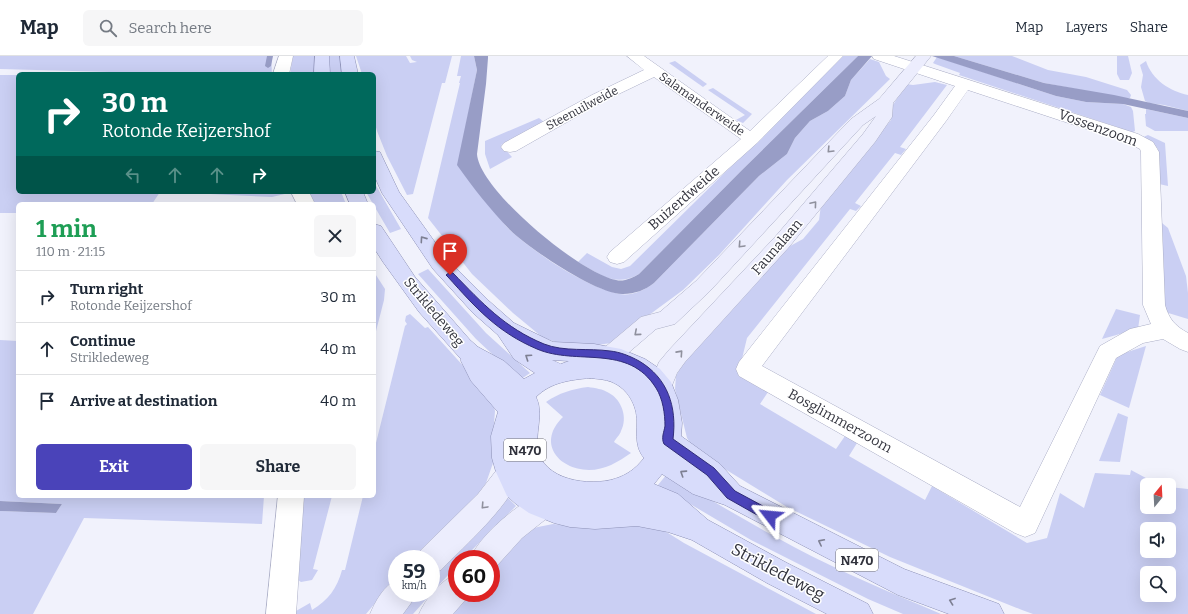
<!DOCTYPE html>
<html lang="en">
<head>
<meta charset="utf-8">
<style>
	:root { --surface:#fff; --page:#f6f6f7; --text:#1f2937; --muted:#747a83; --line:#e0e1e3; --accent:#4a43b9 }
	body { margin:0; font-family:Bitter,serif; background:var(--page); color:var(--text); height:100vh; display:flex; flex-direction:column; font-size:15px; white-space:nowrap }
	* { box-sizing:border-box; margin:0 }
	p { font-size:13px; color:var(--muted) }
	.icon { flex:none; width:22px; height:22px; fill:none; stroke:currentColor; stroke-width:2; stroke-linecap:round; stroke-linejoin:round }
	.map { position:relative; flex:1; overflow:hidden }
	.side { position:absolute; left:16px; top:146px; width:360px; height:296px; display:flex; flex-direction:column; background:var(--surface); border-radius:6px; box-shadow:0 4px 16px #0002 }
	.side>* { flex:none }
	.hud { position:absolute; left:16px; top:16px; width:360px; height:122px; border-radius:6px; box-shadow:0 4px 16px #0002; background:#00695c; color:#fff; overflow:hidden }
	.needle { width:26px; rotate:18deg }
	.controls { position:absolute; left:1140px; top:422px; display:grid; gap:8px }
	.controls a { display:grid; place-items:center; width:36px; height:36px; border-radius:6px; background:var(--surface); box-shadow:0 4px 16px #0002; font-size:20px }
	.speed { position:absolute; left:388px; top:494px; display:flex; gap:8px; font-size:20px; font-weight:700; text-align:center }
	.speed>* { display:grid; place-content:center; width:52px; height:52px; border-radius:50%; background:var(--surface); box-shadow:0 4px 16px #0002; line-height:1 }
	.speed small { font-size:10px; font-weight:400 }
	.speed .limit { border:6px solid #d22; background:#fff; color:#111 }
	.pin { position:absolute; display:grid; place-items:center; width:34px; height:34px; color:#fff; margin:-41px -17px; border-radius:50% 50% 50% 0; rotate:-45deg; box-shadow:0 0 4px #0007 }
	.pin .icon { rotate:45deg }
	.me { position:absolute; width:44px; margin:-22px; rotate:299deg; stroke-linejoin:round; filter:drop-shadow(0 0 3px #0008) }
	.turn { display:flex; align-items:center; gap:14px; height:84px; padding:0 20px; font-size:18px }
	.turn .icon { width:52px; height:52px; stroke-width:2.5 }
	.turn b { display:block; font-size:28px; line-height:34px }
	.lanes { display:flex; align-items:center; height:38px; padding:0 20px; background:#0003; justify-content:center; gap:20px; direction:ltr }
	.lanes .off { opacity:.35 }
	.round { display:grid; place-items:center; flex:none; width:42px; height:42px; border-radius:6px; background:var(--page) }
	.head { display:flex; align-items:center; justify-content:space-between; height:68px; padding:0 20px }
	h1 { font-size:24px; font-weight:700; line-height:30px; color:#1e9e55 }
	.button { display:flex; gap:8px; margin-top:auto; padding:8px 20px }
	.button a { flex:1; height:46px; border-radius:6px; background:var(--accent); color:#fff; font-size:16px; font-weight:700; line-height:46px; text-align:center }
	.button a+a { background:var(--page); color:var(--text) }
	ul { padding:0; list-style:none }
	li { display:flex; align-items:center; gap:12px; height:52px; padding:0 20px; border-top:1px solid var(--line) }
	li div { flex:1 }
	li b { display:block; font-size:15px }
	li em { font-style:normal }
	header { display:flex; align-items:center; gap:24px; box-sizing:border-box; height:56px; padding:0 20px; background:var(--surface); border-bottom:1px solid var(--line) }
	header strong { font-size:19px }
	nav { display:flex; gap:22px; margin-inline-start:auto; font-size:14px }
	.search { width:280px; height:36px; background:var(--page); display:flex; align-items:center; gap:10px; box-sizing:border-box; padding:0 14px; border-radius:6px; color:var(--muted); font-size:15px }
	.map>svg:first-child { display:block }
</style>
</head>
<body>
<header>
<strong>Map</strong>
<div class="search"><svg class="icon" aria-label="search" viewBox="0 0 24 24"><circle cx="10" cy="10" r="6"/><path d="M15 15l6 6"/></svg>Search here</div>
<nav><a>Map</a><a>Layers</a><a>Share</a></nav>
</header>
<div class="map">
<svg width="1188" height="558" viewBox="0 0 1188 558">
	<rect width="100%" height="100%" fill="#f1f2fc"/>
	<!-- green -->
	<g fill="#cacff3" fill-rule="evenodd">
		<path d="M0,0H271L272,18H182L0,13Z"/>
		<path d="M293,0H316L315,18H290Z"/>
		<path d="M329,0H340L343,18H327Z"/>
		<path d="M356,0H406L410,7L417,6L412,4L410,0H452L445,27H442L413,138L407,139L387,100L377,75L374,64V18H362Z"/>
		<path d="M461,0H474L477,14L458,109C469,125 481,140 494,155C500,162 505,170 512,176C538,199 586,231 620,238C632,240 645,234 654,227L759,120L787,98L795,82L810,65L828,55L845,40L851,24L870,3L879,6L886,20L890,23L787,124L719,199L683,234L611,287L597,289L558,287L542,281L513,257L472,218L428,162L460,27H459L461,20H457Z"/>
		<path d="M843,0H858L742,114L639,218C615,232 599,218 578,206L587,197L612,211L621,213L630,210Z"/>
		<path d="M954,0H1012L1048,14L1086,21L1127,34L1131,39L1130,42H1124L1044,27Z"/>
		<path d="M1117,0H1128L1132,17L1129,24H1120L1117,18Z"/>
		<path d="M937,1L1056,40L1086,46L1123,48L1131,51L1133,55L1135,75L1129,78L1117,74V71L959,19L960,17L935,8L933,7Z"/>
		<path d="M675,5L707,28L703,31L669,7Z"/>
		<path d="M1146,5C1152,24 1170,35 1188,39V55L1164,49L1149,47L1145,45L1141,31L1143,19L1140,9Z"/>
		<path d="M0,19H18V136H160L152,148H18V157H0Z"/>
		<path d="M935,26L947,29L900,91L906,93L901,99L895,97L855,147L861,150L856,155L850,153L747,282L740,311L768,336L760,348L836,393L845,380L857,387L849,400L925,444L932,430L1027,487L1047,482L1060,437L1084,452L1095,417L1130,419L1131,414L1159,429H1147V451H1169V431L1188,433V558H1033L1022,554L890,501L787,451L702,399L692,390L687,382L675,333L676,320L683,307L781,195L803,183L819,164L821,149L891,64L893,49L906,28L913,29ZM1147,473H1169V495H1147ZM1147,517H1169V539H1147Z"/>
		<path d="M713,32L752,58L743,67L736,64L745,59L708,34Z"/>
		<path d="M1146,53L1188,62V75H1155L1146,70L1145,58H1146Z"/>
		<path d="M539,62L544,66L501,89L512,101L490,113L485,98V85Z"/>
		<path d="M1148,79L1165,87L1168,130L1159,128L1158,93L1153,87L1141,82Z"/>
		<path d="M374,126L401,173L390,177L366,136H374Z"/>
		<path d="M169,136H293L272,141Z"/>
		<path d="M307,136H341L346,148H316Z"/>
		<path d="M1162,167L1168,172L1186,220L1188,237V263L1165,256Z"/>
		<path d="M428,213L486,277L530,317L520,324L476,283L418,218Z"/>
		<path d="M374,216L385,233L384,244L374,283Z"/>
		<path d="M1116,253L1140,259L1138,273L1102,283Z"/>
		<path d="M410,258L425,272L428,271L485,334L492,344L495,355L493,380V407L486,427L477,440L414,503H397V521L366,558H294L296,555L310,547L312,554C328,544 337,533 342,514H345L363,440H374V395L405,270L407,268L405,265L406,260Z"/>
		<path d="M0,284L18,285V440H264L262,468L84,462L33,558H0V455L56,457L62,448L0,445Z"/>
		<path d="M1146,290L1129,352L1100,339L1118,299Z"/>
		<path d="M588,331C595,332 603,333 609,337C622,344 628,362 621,375C620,379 616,382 614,386L631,397C618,406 605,414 589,414C557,413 537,386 563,361L546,346C559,337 572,333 588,331Z"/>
		<path d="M1118,357L1128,361L1120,406L1099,405Z"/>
		<path d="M667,418C709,443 751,468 794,491C841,516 892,537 941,558H903L868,543L751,484L658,429Z"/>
		<path d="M303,440H332L313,513L318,514L312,524L301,526L298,524Z"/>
		<path d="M507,441L516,450L463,503H457V509L413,558H397L414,537H431V519Z"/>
		<path d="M553,468L582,471L650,469L668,477L684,487L816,558H448L465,537H491V508L524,475L538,471Z"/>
	</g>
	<!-- water -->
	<g fill="#989dc6">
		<path d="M474,0H488V2L486,28L477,98C479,134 581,218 616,224C624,226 632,222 639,218L742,114L858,0H872L851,24L845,40L828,55L810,65L795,82L787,98L759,120L654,227C645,234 635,238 623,238C598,239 528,192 510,174C491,154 473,132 457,109L477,14Z"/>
		<path d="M932,0H954L1044,27L1114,39L1188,55V62L1123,48L1086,46L1056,40Z"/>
		<path d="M0,445L62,448L56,457L0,455Z"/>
	</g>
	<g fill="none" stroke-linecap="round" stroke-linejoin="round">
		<!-- stream -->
		<path fill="#989dc6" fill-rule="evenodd" d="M267,0H273L271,10L268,12L265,10Z"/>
		<defs>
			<g id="street">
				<path d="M279,0H293L289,18H273Z"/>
				<path d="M627,0H644L750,75L828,0H843L757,87L624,206L617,208L610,206L607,201L610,196L741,83L654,21L604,45L516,95L510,96L504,95L501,91L504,87L592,39L644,14Z"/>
				<path d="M872,0H894L1138,78L1153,86L1159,96L1165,249C1169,263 1175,270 1188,277V296L1180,293L1163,283L1143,287L1116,302L1035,477L1025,481L1015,477L739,320L736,313L739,306L934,59L955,30L874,3ZM968,34L1126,86L1140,93L1141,96L1143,249L1151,268L1130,273L1100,290L1020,451L762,310L946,65Z"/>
				<path d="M291,136H309L315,148H297Z"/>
				<path d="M278,440H304L296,558H266Z"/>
			</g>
			<g id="secondary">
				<path d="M916,0H931L893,47L892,61L875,86L789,191L685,306L677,317L669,337L661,340L653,337L649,330L659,306L669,294L775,181L863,78L876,60L863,69L710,235L675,268L656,273L620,304L612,307L604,304L601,298L604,292L641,261L660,256L696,225L851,63L879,43Z"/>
				<path d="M508,407L517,411L521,419C505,455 468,486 441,514L431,518V503H417L421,494L478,438L499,411Z"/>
				<path d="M542,437L551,441L555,450L551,459L522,482L494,513L491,514V503H470C479,480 519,446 542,437Z"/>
				<path d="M457,518V537H469L467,542L453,558H419C426,542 441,524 457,518Z"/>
				<path d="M397,524V537H415L411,547L403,558H370C375,546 384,529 397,524Z"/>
			</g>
			<g id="primary">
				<path d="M315,0H329L330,18H314Z"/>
				<path d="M340,0H354L358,18H342Z"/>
				<path d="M374,95L380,96L399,136L447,203L489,245L514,267L553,286L594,288L621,293L645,303L660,313L671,326L678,344L682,367L681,380L720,408L740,430L904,513L999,548L1004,558H949L898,539L725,449L693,438L662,418L654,428L678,438L708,464L787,507L868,548L873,558H827L767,527L692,484L668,476L637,470L595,473L570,471L554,467L529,457L516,448L507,440L496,416L492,402L491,380L498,356L471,325L461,305V303L419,256L383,206L374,192V168L381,170L415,221L470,284L478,291L504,305L524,323L535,317L514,303L498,279L473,257L433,213L382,137L374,119ZM552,304L569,305L561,308ZM590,322C597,323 605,323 612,326C628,333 637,349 637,366C637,380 635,391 644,402C638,410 630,417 620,421C597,431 549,427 539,398C533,379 545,359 536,341C551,326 570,324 590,322Z"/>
				<path d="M345,136H363L368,148H350Z"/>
			</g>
		</defs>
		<!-- street casing -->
		<use href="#street" stroke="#abaec6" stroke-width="1"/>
		<!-- secondary casing -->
		<use href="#secondary" stroke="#abaec6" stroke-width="1"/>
		<!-- primary casing -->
		<use href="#primary" stroke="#8d91b7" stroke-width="1"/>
		<!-- street -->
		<use href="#street" fill="#fff" fill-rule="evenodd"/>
		<!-- secondary -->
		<use href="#secondary" fill="#ecedfd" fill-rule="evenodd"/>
		<!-- primary -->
		<use href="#primary" fill="#d8dcfb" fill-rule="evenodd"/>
	</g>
	<!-- one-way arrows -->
	<defs><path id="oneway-chevron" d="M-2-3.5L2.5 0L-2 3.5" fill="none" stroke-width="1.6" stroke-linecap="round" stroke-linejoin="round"/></defs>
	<g stroke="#8f909d">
		<use href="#oneway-chevron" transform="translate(830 94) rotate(134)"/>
		<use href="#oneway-chevron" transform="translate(814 148) rotate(-50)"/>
		<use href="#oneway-chevron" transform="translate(741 189) rotate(133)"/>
		<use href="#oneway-chevron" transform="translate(637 277) rotate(139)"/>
		<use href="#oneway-chevron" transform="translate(680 297) rotate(-48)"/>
		<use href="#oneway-chevron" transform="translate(484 450) rotate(133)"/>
	</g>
	<g stroke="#7d7f92">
		<use href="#oneway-chevron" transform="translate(423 183) rotate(-125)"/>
		<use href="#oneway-chevron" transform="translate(528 301) rotate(-146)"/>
		<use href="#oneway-chevron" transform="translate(683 417) rotate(-147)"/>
		<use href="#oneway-chevron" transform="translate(821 486) rotate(-153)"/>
		<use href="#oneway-chevron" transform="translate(952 545) rotate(-160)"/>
	</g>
	<!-- route -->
	<path fill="#4a43b9" stroke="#302c78" d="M450,216L453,217C482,247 505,272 544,288C564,296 589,292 610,295C620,296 630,300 639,305C668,322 677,351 673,383L714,412L735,435L774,456L776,460L774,464L770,466L766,464L727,442L707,419L664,388C661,382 664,376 665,370C665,358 663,343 656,332C628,287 577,310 537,293C497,276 476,252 448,221L446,219Z"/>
	<g text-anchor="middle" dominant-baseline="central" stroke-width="3" stroke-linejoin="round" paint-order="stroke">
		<!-- far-street labels -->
		<g font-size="12" fill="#32333d" stroke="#fff">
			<text transform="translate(702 48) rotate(35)">Salamanderweide</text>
			<text transform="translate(582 52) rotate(-28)">Steenuilweide</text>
		</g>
		<!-- shield labels -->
		<g fill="#fff" stroke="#707077" stroke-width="1">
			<rect x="504" y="383" width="42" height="22" rx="3"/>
			<rect x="836" y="493" width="42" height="22" rx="3"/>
		</g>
		<g font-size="13" font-weight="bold" fill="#32333d">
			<text x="525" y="394">N470</text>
			<text x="857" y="504">N470</text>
		</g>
		<!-- street labels -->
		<g font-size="14" fill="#32333d" stroke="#fff">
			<text transform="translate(1098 72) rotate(20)">Vossenzoom</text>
			<text transform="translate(684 142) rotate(-41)">Buizerdweide</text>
			<text transform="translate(777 191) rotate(-49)">Faunalaan</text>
			<text transform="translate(434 256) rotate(50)">Strikledeweg</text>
			<text transform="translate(840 365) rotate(29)">Bosglimmerzoom</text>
		</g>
		<!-- near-street labels -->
		<g font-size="17" fill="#32333d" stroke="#fff">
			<text transform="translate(778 516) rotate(28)">Strikledeweg</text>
		</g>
	</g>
</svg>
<div class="controls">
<a><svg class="needle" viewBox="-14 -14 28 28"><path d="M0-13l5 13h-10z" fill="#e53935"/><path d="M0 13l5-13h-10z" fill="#747a83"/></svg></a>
<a><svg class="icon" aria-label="sound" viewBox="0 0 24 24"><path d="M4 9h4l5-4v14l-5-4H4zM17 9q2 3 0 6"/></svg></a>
<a><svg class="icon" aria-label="search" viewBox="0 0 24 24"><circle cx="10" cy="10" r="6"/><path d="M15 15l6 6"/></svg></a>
</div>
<div class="speed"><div>59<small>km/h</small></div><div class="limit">60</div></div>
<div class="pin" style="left:450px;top:219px;background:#d93025"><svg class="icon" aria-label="arrive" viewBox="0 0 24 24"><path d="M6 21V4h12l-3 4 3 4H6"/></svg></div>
<svg class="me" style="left:770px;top:460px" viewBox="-20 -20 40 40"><path d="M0-17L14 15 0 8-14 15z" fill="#4a43b9" stroke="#fff" stroke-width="4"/></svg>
<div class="hud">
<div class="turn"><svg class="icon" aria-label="right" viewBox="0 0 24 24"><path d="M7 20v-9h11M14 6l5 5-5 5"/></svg><div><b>30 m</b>Rotonde Keijzershof</div></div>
<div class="lanes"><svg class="icon off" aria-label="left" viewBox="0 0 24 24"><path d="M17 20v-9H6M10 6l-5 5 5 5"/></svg><svg class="icon off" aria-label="ahead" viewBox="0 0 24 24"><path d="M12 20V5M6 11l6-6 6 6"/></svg><svg class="icon off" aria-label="ahead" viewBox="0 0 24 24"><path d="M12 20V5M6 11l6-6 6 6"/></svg><svg class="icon" aria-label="right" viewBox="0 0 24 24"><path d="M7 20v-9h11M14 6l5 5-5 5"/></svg></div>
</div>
<section class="side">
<div class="head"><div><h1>1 min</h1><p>110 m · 21:15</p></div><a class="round"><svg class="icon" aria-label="close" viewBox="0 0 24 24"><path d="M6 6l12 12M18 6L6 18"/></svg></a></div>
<ul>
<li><svg class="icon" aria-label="right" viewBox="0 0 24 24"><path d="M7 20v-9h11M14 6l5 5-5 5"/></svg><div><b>Turn right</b><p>Rotonde Keijzershof</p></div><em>30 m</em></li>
<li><svg class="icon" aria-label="ahead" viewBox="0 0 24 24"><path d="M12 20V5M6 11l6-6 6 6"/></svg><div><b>Continue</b><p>Strikledeweg</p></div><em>40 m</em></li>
<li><svg class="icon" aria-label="arrive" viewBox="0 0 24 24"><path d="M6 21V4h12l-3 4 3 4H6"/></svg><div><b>Arrive at destination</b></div><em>40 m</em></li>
</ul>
<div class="button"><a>Exit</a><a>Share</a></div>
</section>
</div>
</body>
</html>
